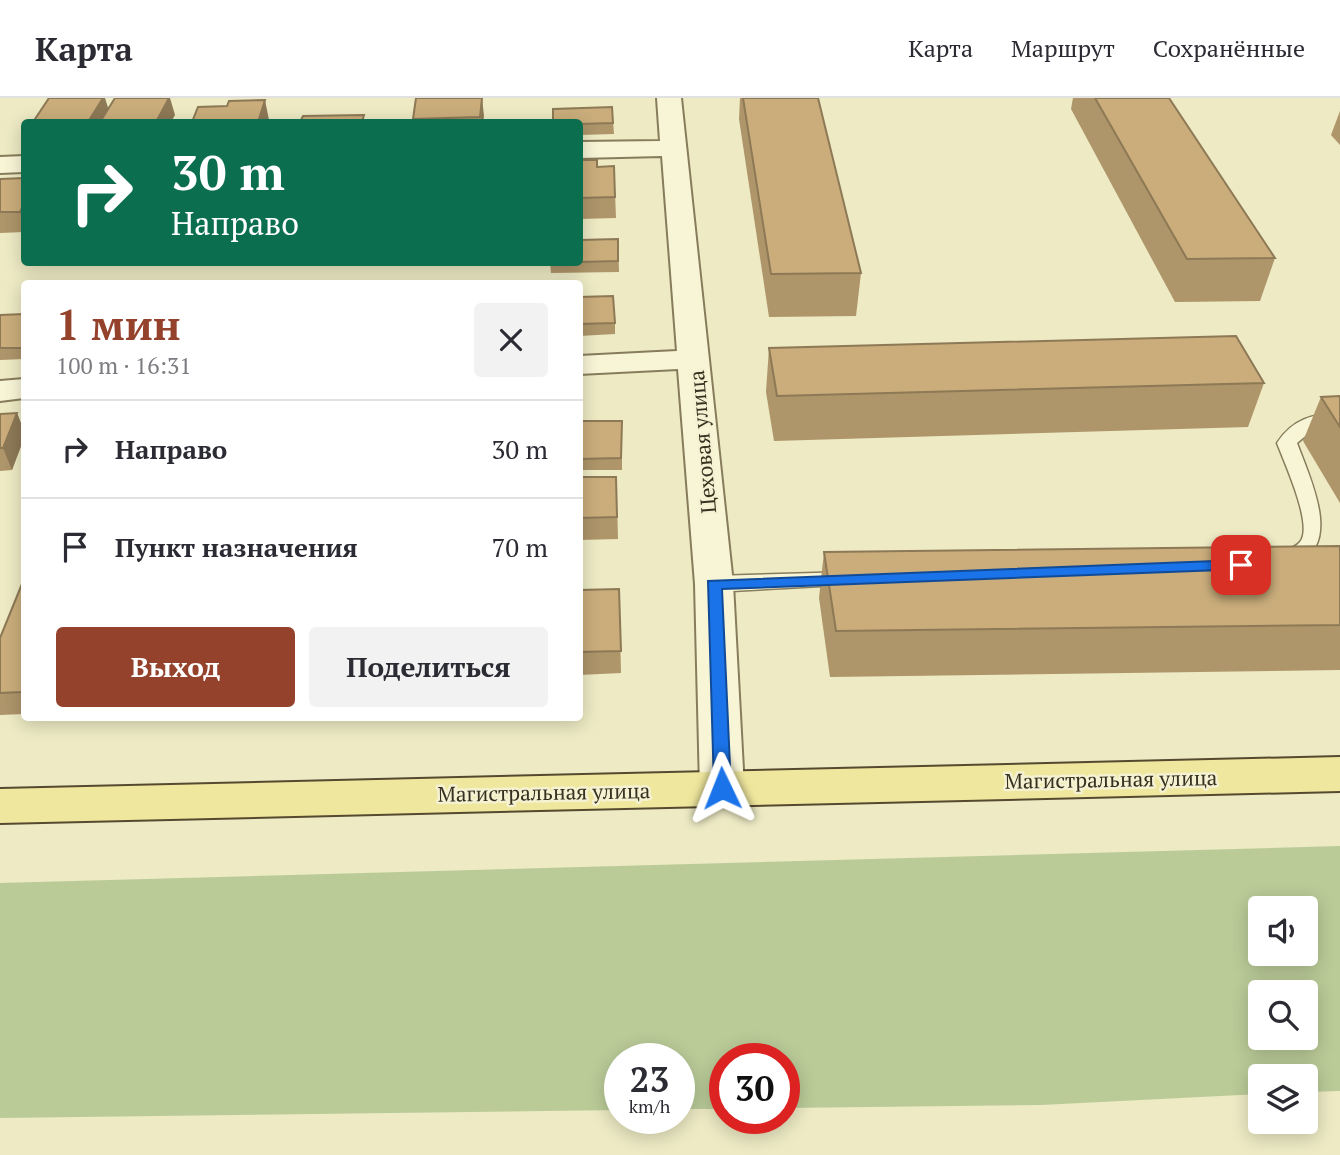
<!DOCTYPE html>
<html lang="ru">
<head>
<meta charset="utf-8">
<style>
	:root { --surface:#fff; --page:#f2f2f3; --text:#2b2b33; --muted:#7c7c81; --line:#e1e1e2; --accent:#95422c }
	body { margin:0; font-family:"PT Serif",serif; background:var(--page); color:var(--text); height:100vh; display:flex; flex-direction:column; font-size:26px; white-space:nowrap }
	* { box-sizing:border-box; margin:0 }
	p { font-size:23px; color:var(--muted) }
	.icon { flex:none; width:38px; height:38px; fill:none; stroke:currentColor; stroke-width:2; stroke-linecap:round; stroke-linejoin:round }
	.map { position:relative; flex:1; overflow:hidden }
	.details { position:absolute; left:21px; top:182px; width:562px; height:441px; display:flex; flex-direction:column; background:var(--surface); border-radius:7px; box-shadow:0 4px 18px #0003 }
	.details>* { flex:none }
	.banner { position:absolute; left:21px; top:21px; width:562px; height:147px; border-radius:7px; box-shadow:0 4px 18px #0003; background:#0b6e4f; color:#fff; overflow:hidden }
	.controls { position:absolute; left:1248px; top:798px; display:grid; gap:14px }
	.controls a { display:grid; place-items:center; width:70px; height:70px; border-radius:7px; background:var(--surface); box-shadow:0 4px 18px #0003; font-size:35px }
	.speed { position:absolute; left:604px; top:945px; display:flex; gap:14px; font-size:35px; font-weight:700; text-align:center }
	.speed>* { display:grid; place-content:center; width:91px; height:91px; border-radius:50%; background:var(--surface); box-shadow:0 4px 18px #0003; line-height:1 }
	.speed small { font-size:18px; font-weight:400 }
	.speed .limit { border:10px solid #d22; background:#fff; color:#111 }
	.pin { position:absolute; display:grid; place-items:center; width:60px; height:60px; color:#fff; margin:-30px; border-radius:14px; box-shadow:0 4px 10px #0006 }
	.me { position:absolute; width:77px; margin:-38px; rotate:358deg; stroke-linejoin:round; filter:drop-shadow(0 0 5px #0008) }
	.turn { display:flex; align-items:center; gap:24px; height:147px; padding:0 35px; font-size:32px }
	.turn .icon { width:91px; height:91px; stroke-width:2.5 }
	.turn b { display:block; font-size:49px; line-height:60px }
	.round { display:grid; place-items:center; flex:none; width:74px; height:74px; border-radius:7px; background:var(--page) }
	.overview { display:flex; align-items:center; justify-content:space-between; height:119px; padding:0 35px }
	h1 { font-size:42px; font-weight:800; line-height:52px; color:var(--accent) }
	.action { display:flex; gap:14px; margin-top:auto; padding:14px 35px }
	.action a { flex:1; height:80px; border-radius:7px; background:var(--accent); color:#fff; font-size:28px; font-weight:800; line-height:80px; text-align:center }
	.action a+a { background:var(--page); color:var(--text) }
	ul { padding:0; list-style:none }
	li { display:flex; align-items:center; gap:21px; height:98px; padding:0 35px; border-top:2px solid var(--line) }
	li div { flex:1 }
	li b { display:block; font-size:26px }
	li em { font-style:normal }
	header { display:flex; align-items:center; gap:42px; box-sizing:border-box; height:98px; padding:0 35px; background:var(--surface); border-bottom:2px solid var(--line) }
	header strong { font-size:33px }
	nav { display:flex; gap:38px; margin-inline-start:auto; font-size:24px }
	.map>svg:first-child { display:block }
</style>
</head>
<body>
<header>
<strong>Карта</strong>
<nav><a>Карта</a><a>Маршрут</a><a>Сохранённые</a></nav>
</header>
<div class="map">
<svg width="1340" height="1057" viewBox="0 0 1340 1057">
	<rect width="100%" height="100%" fill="#edeac4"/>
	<!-- green -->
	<path fill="#bacb98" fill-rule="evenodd" d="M1340,748V993L1306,994V978H1260V996L1041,1007L784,1010V961H724V1011H679V961H620L619,1012L0,1020V785ZM1260,810H1306V856H1260ZM1260,894H1306V940H1260Z"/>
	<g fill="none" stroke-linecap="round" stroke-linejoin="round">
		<defs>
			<g id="service">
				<path d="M1340,315V327L1316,329L1297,345C1309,378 1340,441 1302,462C1292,467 1282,471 1271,468L1268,463C1275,452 1292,454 1300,444C1314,428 1284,364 1277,345C1293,321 1312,316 1340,315Z"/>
				<path d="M850,474L858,476L861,481L858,486L714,494L706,491L703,486L706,481L714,478Z"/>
			</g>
			<g id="minor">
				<path d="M657,0H681L733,486L744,690L737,702L722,707L707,702L700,690L695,486L678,271L579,276V258L677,253L662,58L579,60V44L660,43Z"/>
				<path d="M24,58V74L0,75V59Z"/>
				<path d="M24,281V300L0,303V283Z"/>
			</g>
			<path id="primary" d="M1340,659V693L0,725V691Z"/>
		</defs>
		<!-- service casing -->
		<use href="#service" stroke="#877c5b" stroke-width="3"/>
		<!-- minor casing -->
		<use href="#minor" stroke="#877c5b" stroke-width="4"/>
		<!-- primary casing -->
		<use href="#primary" stroke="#55492f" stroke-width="4"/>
		<!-- service -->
		<use href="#service" fill="#f8f5d7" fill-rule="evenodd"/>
		<!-- minor -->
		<use href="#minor" fill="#f8f5d7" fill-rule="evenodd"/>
		<!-- primary -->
		<use href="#primary" fill="#efe79d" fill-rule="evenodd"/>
	</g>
	<!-- wall -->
	<g fill="#ae956a">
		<path d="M482,0L483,24H413V21Z"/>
		<path d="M740,0H818L861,175L856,218L769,219L739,21Z"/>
		<path d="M1073,0H1169L1275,160L1260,203L1175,204L1071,11Z"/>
		<path d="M612,9L614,36L579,37V24Z"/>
		<path d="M1340,13V47L1331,37Z"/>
		<path d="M579,62L597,69L614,68L616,120L579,121Z"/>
		<path d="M24,80V134L0,135V81Z"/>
		<path d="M618,141L619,174L551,175L550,164H579V142Z"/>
		<path d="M145,164H228L146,167Z"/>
		<path d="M579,199L615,225V236L579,238Z"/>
		<path d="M24,216V261L0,262V217Z"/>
		<path d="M769,250L1264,285L1248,329L774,343L766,294Z"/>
		<path d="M1340,298V405L1303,343L1321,299Z"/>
		<path d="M17,315L24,333V340L12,372L0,373V316Z"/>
		<rect x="579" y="323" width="43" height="49"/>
		<path d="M579,379L617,401L618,441L579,442Z"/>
		<path d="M1340,448V572L830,579L819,500L824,454Z"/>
		<path d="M24,481V616L0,617V540Z"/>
		<path d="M619,491L621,575L579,577V492Z"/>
	</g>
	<!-- shaded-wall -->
	<g fill="#8d7956">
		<path d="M103,0H105L110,16L106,24H88Z"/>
		<path d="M169,0H170L175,17L171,24H156Z"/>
		<path d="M482,0L484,18L483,24H481Z"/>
		<path d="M265,2L269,22L268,24H258Z"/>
		<path d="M24,106V125L20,114Z"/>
		<path d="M17,315L24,333V340L12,372L3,350Z"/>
	</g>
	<!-- building -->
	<g fill="#caad7b" stroke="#8d7956" stroke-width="2">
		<path d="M49,0H103L88,24H33Z"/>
		<path d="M115,0H169L156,24H100Z"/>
		<path d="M416,0H482L480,19L413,21Z"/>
		<path d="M743,0H818L861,175L771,176Z"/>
		<path d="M1095,0H1169L1275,160L1187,161Z"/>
		<path d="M265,2L258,24H192L198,9L227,8L229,3Z"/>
		<path d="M612,9L613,25L579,26V24H553V11Z"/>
		<path d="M364,17L362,24H300L303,18Z"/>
		<path d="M579,62H597V69L614,68L615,99L579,100Z"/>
		<path d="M24,80V106L20,114H0V81Z"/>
		<path d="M618,141V163L579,164V142Z"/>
		<path d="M465,183V186H415Z"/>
		<path d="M613,198L615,225L579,226V199Z"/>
		<path d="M24,216V250H0V217Z"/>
		<path d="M1236,238L1264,285L777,298L769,250Z"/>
		<path d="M1340,298V329L1321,299Z"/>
		<path d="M17,315L3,350H0V316Z"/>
		<path d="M579,323H622L621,360L579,361Z"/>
		<path d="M579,379H616L617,419L579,420Z"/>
		<path d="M1340,448V527L836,533L824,454Z"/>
		<path d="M24,481V587L22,594L0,595V540Z"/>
		<path d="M619,491L621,553L579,554V492Z"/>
	</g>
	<!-- route -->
	<path fill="#1a73e8" stroke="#114b97" stroke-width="2" d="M1241,462L1247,464V471L722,491L731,690L722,697L714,690L708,483Z"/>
	<g text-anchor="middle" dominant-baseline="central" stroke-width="5" stroke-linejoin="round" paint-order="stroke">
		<!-- street labels -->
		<g font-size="21" fill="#38301f" stroke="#f5f2d4">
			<text transform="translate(702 344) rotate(-95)">Цеховая улица</text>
			<text transform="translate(1111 681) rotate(-1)">Магистральная улица</text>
			<text transform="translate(544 694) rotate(-1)">Магистральная улица</text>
		</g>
	</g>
</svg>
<div class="controls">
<a><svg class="icon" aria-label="sound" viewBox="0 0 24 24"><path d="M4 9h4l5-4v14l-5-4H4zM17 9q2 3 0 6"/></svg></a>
<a><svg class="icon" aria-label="search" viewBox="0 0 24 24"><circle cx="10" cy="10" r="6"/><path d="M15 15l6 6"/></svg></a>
<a><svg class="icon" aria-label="layers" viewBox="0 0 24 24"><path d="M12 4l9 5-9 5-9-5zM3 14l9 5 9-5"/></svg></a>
</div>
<div class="speed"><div>23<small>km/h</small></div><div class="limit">30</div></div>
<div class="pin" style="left:1241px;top:467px;background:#d93025"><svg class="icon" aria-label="arrive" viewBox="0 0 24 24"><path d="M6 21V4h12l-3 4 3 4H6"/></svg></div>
<svg class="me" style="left:722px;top:690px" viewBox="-20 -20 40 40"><path d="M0-17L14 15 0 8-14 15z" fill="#1a73e8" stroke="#fff" stroke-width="4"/></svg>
<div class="banner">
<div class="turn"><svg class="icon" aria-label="right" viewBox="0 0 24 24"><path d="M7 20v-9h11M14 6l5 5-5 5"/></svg><div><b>30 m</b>Направо</div></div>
</div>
<section class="details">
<div class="overview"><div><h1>1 мин</h1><p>100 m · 16:31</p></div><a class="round"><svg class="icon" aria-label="close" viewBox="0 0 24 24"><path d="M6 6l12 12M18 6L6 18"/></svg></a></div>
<ul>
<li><svg class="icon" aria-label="right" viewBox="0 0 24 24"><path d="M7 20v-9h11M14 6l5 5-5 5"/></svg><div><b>Направо</b></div><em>30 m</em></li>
<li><svg class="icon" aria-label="arrive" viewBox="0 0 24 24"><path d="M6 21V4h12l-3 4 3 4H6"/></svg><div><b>Пункт назначения</b></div><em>70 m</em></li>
</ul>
<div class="action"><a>Выход</a><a>Поделиться</a></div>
</section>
</div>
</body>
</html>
